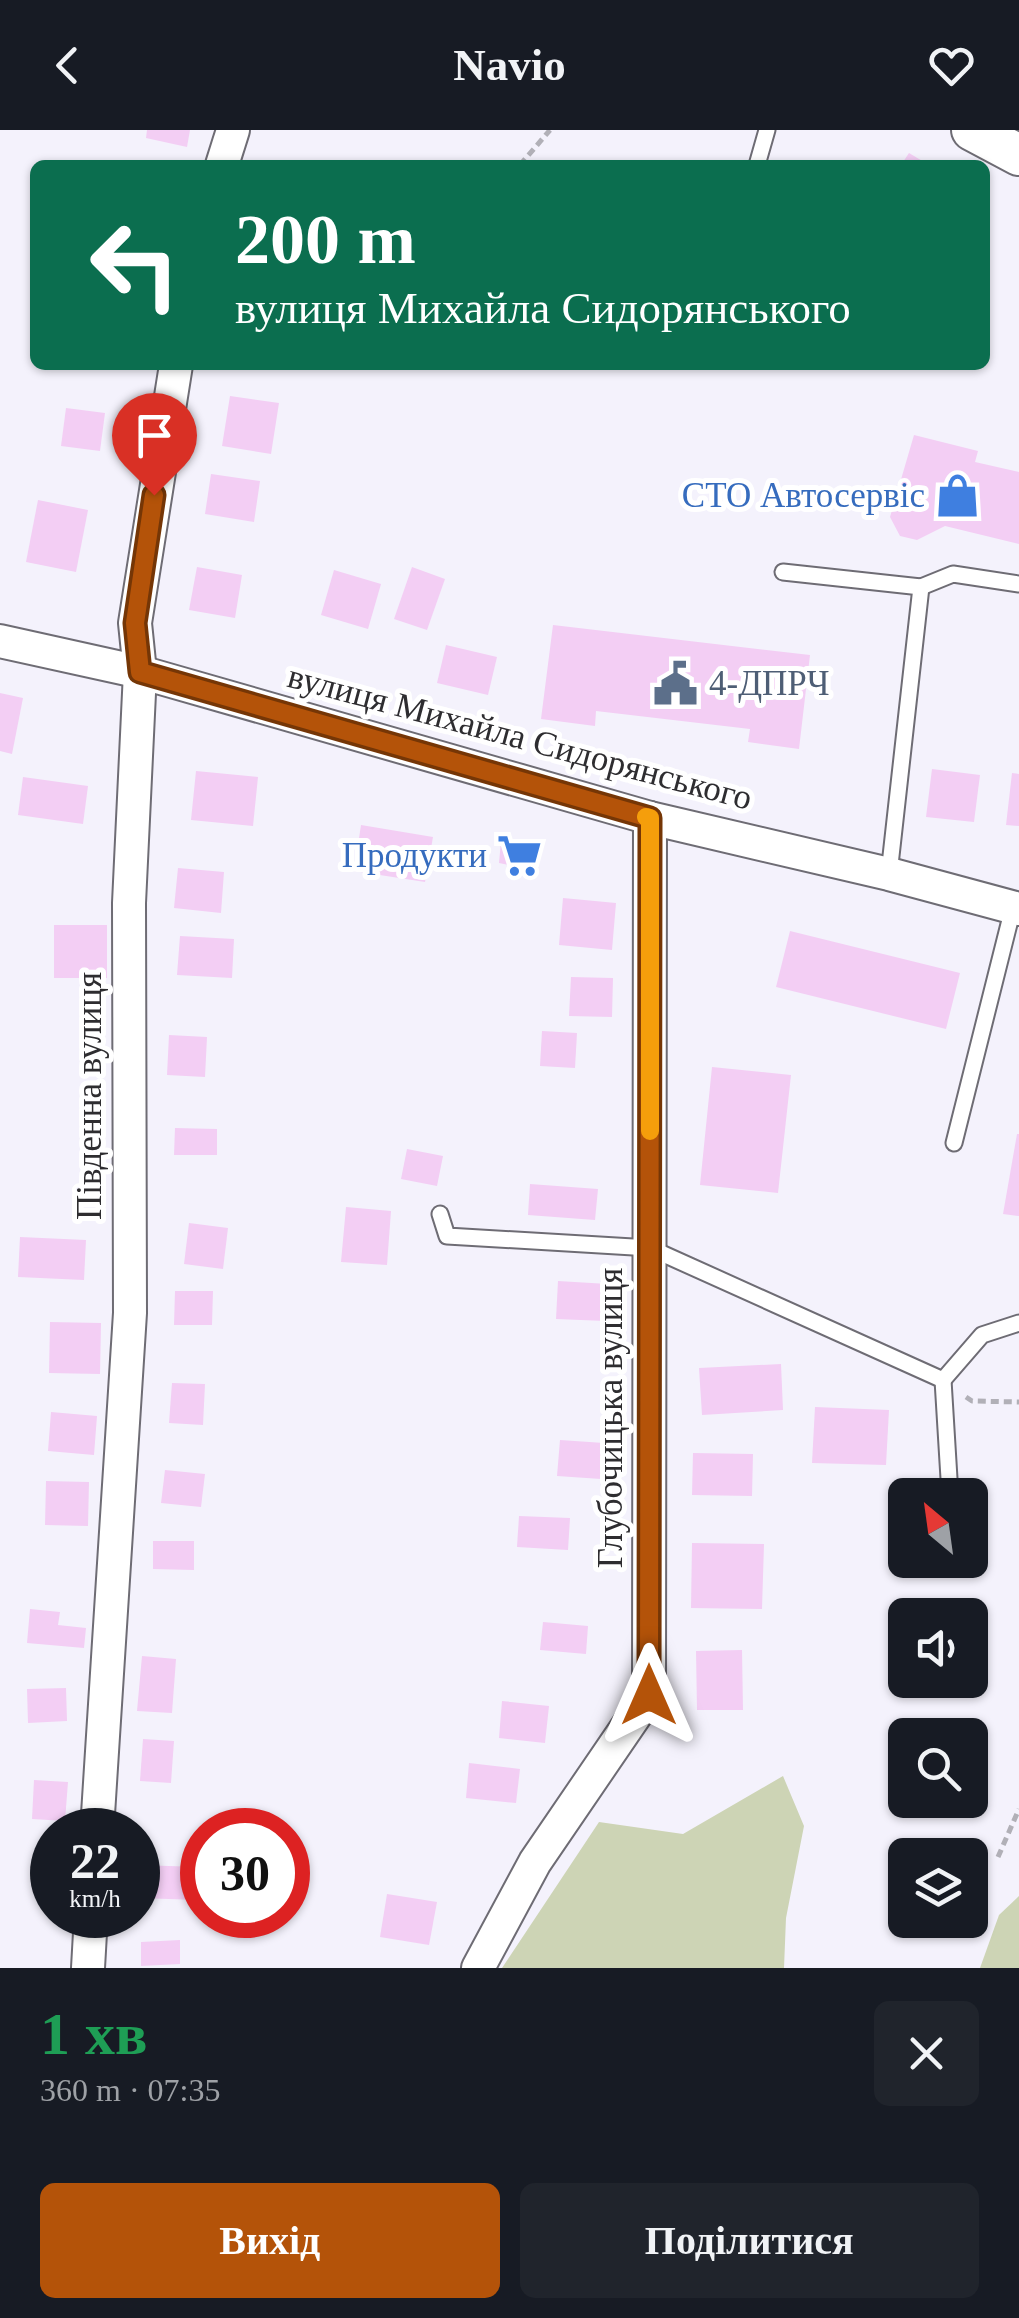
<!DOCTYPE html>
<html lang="uk">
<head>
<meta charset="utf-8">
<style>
	:root { --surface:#171b24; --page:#20242c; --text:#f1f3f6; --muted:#9ea1a6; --accent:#b45309 }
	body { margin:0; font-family:Georgia,serif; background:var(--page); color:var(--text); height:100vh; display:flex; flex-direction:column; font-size:38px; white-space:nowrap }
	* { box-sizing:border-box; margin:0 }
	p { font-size:32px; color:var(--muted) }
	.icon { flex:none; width:55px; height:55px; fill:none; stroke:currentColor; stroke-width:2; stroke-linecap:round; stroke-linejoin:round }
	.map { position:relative; height:1838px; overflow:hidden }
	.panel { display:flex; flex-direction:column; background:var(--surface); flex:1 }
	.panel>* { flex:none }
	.banner { position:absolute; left:30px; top:30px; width:960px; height:210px; border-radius:15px; box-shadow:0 2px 8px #0004; background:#0b6e4f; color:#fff; overflow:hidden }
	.needle { width:65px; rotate:331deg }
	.fabs { position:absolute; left:888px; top:1348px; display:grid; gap:20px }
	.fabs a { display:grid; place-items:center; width:100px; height:100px; border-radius:15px; background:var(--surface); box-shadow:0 2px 8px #0004; font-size:50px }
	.speed { position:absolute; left:30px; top:1678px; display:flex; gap:20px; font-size:50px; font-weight:700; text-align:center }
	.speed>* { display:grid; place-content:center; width:130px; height:130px; border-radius:50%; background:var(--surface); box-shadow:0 2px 8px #0004; line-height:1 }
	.speed small { font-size:25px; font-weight:400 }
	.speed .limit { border:15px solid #d22; background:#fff; color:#111 }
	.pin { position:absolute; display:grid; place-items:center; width:85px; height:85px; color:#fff; margin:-102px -42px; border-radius:50% 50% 50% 0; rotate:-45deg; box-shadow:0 0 10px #0007 }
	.pin .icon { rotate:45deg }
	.me { position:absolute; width:110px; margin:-55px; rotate:0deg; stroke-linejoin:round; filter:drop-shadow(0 0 8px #0008) }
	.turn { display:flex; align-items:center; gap:35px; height:210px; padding:0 40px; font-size:45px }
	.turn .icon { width:130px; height:130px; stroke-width:2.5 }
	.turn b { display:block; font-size:70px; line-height:85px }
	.round { display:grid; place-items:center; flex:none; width:105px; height:105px; border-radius:15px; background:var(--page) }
	.overview { display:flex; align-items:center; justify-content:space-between; height:170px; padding:0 40px }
	h1 { font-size:60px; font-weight:700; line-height:75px; color:#1e9e55 }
	.button { display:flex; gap:20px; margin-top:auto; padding:20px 40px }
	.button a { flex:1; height:115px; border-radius:15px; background:var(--accent); color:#fff; font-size:40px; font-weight:700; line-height:115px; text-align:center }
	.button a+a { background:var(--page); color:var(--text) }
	header { display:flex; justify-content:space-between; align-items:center; height:130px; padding:0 40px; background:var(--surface); font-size:45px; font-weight:700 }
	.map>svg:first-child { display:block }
</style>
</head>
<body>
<header><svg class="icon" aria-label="back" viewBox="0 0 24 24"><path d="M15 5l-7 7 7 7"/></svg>Navio<svg class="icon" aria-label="heart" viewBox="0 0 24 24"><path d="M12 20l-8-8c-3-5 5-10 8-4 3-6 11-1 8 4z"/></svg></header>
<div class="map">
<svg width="1019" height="1838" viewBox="0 0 1019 1838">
	<rect width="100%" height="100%" fill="#f4f2fc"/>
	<!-- green -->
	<g fill="#cdd4b5">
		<path d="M783,1646L804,1696L786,1788L784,1838H502L599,1692L683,1704Z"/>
		<path d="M1019,1766V1838H980L999,1785Z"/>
	</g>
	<!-- building -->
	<g fill="#f3cef4">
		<path d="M147,0H190L187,17L146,8Z"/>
		<path d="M909,23L929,35H901Z"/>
		<path d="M230,266L279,273L271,324L222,316Z"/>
		<path d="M66,278L105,283L100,321L61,316Z"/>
		<path d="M914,305L978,321L975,332L1019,342V414L945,396L917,410L900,406L890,387Z"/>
		<path d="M211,344L260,351L254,392L205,384Z"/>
		<path d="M38,370L88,380L76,442L26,432Z"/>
		<path d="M197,437L242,445L235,488L189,480Z"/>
		<path d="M412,437L445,449L427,500L394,489Z"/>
		<path d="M334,440L381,454L368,499L321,485Z"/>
		<path d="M553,495L810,525L799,619L748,612L750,599L596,581L595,596L541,589Z"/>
		<path d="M446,515L497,527L488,565L437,553Z"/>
		<path d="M0,563L23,568L12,624L0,621Z"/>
		<path d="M932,639L980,645L974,692L926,687Z"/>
		<path d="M196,641L258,647L253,696L191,690Z"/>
		<path d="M1012,643L1019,644V696L1006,695Z"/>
		<path d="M23,647L88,656L83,694L18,685Z"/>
		<path d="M361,695L433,707L425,752L354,741Z"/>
		<path d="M501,711L541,717L537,741L499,733Z"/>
		<path d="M178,738L224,742L221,783L174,778Z"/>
		<path d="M563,768L616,773L612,820L559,815Z"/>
		<rect x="54" y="795" width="53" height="53"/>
		<path d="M790,801L960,843L946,899L776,857Z"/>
		<path d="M180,806L234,809L232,848L177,845Z"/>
		<path d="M571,847L613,848L612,887L569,886Z"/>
		<path d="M542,901L577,903L575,938L540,936Z"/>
		<path d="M169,905L207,907L205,947L167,945Z"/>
		<path d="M712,937L791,945L778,1063L700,1055Z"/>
		<path d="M175,998L217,999V1025H174Z"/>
		<path d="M1017,1004H1019V1086L1003,1084Z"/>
		<path d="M407,1019L443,1026L437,1056L401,1049Z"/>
		<path d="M530,1054L598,1059L595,1090L528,1085Z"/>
		<path d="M346,1077L391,1081L387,1135L341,1132Z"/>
		<path d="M189,1093L228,1098L223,1139L184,1134Z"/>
		<path d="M20,1107L86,1110L84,1150L18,1147Z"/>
		<path d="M558,1151L608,1154L606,1191L556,1189Z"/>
		<path d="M175,1161H213L212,1195H174Z"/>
		<path d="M50,1192L101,1193L100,1244L49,1243Z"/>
		<path d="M781,1234L783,1280L702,1285L699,1238Z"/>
		<path d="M172,1253L205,1254L203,1295L169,1293Z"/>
		<path d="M815,1277L889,1280L886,1335L812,1333Z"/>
		<path d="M51,1282L97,1286L94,1325L48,1321Z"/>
		<path d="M560,1310L604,1313L601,1349L557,1346Z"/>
		<path d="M693,1323L753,1324L752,1366L692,1365Z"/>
		<path d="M165,1340L205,1344L201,1377L161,1373Z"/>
		<path d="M46,1351L89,1352L88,1396L45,1395Z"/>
		<path d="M519,1386L570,1388L568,1420L517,1417Z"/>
		<path d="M153,1411H194V1440L153,1439Z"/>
		<path d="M692,1413L764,1414L762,1479L691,1478Z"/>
		<path d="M30,1479L60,1482L58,1495L86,1498L84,1518L27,1513Z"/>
		<path d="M543,1492L588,1496L586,1524L540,1520Z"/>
		<path d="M742,1520L743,1580H697L696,1521Z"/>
		<path d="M142,1526L176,1529L172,1583L137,1581Z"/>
		<path d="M66,1558L67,1591L28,1593L27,1559Z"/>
		<path d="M502,1571L549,1576L545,1613L499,1608Z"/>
		<path d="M143,1609L174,1611L171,1653L140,1651Z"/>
		<path d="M469,1633L520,1639L516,1673L466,1668Z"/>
		<path d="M34,1650L68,1652L65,1691L32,1689Z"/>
		<path d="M138,1735L200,1737L199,1770L138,1768Z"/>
		<path d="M387,1764L437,1772L429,1815L380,1807Z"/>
		<path d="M180,1810V1834L141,1836V1812Z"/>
	</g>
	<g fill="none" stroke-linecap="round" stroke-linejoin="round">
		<defs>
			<g id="service">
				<path d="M757,35L767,0"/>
				<path d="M783,442L921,457L889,744"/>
				<path d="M921,457L953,444L1019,454"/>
				<path d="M954,1013L1013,778"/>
				<path d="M440,1084L447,1106L650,1118L943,1250L982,1205L1019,1193"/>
				<path d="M943,1250L950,1365"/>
			</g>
			<g id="minor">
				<path d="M222,35L233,0"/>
				<path d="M0,511L140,542L650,688L889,744L1019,779"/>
				<path d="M97,1700L130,1183L129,773L140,542L135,493L176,235"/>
				<path d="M88,1838L91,1785"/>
				<path d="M478,1838L535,1732L649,1565L650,688"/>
			</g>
			<path id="tertiary" d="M972,0L1019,25"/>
		</defs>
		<!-- service casing -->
		<use href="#service" stroke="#6e6c74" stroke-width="19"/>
		<!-- minor casing -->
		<use href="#minor" stroke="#6e6c74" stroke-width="36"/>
		<!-- tertiary casing -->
		<use href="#tertiary" stroke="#6e6c74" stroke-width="44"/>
		<!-- path -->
		<g stroke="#b1b0b7" stroke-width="5" stroke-dasharray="8 5" stroke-linecap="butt">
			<path d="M520,35L550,0"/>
			<path d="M966,1267L972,1271L1019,1272"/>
			<path d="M998,1727L1019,1679"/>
		</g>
		<!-- service -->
		<use href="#service" stroke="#fff" stroke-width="15"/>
		<!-- minor -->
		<use href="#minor" stroke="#fff" stroke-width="32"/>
		<!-- tertiary -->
		<use href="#tertiary" stroke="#fff" stroke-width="40"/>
	</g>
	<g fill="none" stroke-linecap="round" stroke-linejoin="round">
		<defs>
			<path id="route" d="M154,365L135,493L140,542L650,688L649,1565"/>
		</defs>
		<!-- route casing -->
		<use href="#route" stroke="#753606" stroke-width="25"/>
		<!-- route -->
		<use href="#route" stroke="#b45309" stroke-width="18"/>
		<!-- slow -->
		<path stroke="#f59e0b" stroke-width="18" d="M646,687L650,688V1001"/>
	</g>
	<!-- icons -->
	<defs>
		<symbol id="shop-bare" viewBox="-9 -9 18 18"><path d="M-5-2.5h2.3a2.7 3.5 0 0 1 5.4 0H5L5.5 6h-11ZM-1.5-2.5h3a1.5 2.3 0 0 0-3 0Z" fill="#3f7fe0" stroke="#fff" stroke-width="2.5" paint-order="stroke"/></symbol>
		<symbol id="civic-bare" viewBox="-9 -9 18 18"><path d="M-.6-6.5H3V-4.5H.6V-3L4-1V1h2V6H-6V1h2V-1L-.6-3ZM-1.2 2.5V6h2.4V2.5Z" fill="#5c6f8a" stroke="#fff" stroke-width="2.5" paint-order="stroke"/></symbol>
		<symbol id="supermarket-bare" viewBox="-9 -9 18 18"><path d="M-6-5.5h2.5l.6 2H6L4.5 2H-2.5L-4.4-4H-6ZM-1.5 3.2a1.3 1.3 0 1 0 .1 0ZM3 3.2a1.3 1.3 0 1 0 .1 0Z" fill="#3f7fe0" stroke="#fff" stroke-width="2.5" paint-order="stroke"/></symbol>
	</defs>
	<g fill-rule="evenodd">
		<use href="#shop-bare" x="926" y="334" width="63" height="63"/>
		<use href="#civic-bare" x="644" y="522" width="63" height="63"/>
		<use href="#supermarket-bare" x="488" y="694" width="63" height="63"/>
	</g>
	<g text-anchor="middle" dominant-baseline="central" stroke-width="10" stroke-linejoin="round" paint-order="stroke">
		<!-- shop labels -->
		<g font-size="35" fill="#366cbe" stroke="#fff" text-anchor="end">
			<text x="925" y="365">СТО Автосервіс</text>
			<text x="487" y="725">Продукти</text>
		</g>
		<!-- service labels -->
		<g font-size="35" fill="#4e5e75" stroke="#fff" text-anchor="start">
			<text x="709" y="553">4-ДПРЧ</text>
		</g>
		<!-- street labels -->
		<g font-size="35" fill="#2e2d30" stroke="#fff">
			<text transform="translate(520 607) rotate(15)">вулиця Михайла Сидорянського</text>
			<text transform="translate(89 966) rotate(-90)">Південна вулиця</text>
			<text transform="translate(610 1288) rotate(-90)">Глубочицька вулиця</text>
		</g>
	</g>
</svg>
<div class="fabs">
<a><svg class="needle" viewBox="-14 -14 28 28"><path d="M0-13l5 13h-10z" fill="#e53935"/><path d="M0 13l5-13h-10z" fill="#9ea1a6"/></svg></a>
<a><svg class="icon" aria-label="sound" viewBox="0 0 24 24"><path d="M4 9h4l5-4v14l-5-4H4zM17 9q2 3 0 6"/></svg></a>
<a><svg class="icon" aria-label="search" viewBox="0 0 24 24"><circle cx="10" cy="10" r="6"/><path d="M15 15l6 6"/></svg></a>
<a><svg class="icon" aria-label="layers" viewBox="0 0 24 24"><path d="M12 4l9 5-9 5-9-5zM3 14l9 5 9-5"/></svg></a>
</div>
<div class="speed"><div>22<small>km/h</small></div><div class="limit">30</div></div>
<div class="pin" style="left:154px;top:365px;background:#d93025"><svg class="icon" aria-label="arrive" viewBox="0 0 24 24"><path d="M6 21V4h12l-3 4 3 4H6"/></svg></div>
<svg class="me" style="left:649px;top:1565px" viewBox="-20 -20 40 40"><path d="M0-17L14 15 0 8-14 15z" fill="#b45309" stroke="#fff" stroke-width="4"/></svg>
<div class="banner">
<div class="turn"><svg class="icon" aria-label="left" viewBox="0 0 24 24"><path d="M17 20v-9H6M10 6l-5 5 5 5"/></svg><div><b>200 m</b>вулиця Михайла Сидорянського</div></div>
</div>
</div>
<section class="panel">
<div class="overview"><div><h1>1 хв</h1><p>360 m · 07:35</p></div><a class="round"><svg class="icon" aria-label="close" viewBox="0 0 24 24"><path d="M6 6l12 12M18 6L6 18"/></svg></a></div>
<div class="button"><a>Вихід</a><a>Поділитися</a></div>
</section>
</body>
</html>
